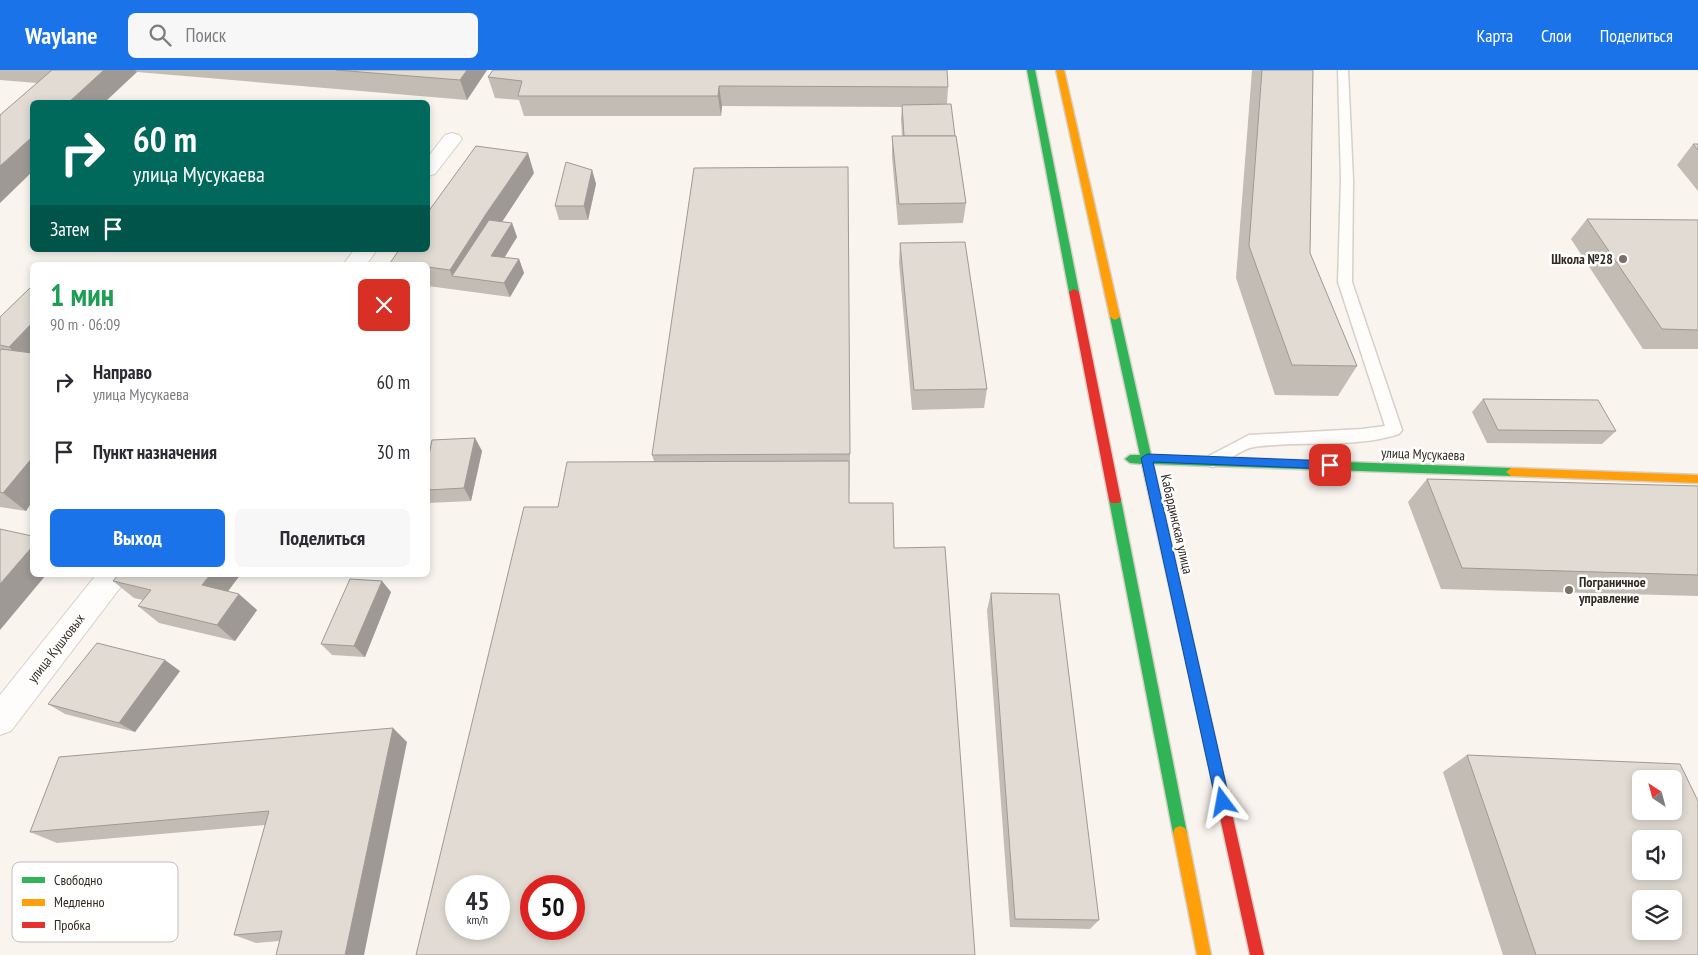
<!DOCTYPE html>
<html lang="ru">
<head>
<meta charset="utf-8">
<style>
	:root { --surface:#fff; --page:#f7f7f7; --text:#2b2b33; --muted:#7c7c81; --accent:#1a73e8 }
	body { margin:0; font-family:"PT Sans Narrow",sans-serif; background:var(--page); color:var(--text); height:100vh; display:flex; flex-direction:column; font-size:19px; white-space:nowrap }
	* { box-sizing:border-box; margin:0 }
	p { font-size:16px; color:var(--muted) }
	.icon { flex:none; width:28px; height:28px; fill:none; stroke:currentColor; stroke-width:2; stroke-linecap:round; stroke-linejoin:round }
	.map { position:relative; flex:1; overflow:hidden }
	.details { position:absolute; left:30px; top:192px; width:400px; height:315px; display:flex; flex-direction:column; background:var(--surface); border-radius:8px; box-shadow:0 2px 8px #0003 }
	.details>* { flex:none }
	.guide { position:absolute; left:30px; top:30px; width:400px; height:152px; border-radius:8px; box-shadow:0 2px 8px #0003; background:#00695c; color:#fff; overflow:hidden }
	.needle { width:32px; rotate:324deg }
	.buttons { position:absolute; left:1632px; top:700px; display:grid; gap:10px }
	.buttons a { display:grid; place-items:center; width:50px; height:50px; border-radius:8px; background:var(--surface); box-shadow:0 2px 8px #0003; font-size:25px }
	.speed { position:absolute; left:445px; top:805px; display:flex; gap:10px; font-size:25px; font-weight:700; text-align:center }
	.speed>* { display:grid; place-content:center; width:65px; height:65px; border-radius:50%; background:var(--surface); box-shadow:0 2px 8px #0003; line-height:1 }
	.speed small { font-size:12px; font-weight:400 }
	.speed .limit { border:8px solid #d22; background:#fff; color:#111 }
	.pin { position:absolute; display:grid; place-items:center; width:42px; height:42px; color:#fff; margin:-21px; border-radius:10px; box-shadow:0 2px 8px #0006 }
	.me { position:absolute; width:55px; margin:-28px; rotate:347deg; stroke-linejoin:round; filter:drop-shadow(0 0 4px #0008) }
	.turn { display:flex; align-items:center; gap:18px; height:105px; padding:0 20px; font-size:22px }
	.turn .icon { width:65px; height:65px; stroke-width:2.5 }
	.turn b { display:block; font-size:35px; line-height:42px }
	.then { display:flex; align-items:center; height:48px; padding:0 20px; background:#0003; gap:10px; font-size:19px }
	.round { display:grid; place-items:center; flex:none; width:52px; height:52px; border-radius:8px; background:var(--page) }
	.overview { display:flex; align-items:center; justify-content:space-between; height:85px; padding:0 20px }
	h1 { font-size:30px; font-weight:700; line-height:38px; color:#1e9e55 }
	.primary-button { display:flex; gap:10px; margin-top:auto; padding:10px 20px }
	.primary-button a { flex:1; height:58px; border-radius:8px; background:var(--accent); color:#fff; font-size:20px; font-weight:700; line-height:58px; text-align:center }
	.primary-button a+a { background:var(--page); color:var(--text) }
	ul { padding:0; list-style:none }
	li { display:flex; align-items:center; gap:15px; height:70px; padding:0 20px }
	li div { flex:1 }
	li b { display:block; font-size:19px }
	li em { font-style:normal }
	header { display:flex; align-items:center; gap:30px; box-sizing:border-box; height:70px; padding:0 25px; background:var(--accent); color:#fff }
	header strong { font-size:24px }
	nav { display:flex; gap:28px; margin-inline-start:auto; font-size:18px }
	.search { width:350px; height:45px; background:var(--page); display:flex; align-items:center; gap:12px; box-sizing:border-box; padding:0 18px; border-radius:8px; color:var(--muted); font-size:19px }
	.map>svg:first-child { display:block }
</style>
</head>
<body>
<header>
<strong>Waylane</strong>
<div class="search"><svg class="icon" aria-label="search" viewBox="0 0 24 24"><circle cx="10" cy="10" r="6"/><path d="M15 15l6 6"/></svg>Поиск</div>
<nav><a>Карта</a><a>Слои</a><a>Поделиться</a></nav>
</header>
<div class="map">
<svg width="1698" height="885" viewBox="0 0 1698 885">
	<rect width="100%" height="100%" fill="#f9f4ee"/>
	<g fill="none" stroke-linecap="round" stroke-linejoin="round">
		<defs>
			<path id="lane" d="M1338,0H1348L1353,110L1352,212L1402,360L1399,364C1353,379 1302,370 1254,377C1240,379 1227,393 1213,397L1207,395L1205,391L1207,387L1249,365L1362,359L1385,356L1338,212L1341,110Z"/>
			<g id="street">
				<path d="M452,63L459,65L462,69L435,104L428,106V87L445,65Z"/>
				<path d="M354,180H377L366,195H343Z"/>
				<path d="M96,505H127L123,514L11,661L0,665V625Z"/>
			</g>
			<g id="fast">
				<path d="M1027,0H1035L1079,222L1074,225L1069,222Z"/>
				<path d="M1115,244L1120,247L1151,385L1511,398L1516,402L1511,406L1153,394L1206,628L1205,632L1200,634L1195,632L1142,394L1130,393L1125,389L1130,385H1140L1110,247Z"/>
				<path d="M1115,425L1119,427L1121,430L1187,763L1185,768L1180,770L1175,768L1173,763L1109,430L1111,427Z"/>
			</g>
			<g id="slow">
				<path d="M1056,0H1064L1120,247L1115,250L1110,247Z"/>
				<path d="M1511,398L1698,405V413L1511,406L1506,402Z"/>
				<path d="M1180,756L1185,758L1187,763L1211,885H1197L1173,763L1175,758Z"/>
			</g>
			<g id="jam">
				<path d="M1074,219L1079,222L1121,430L1119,433H1111L1109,430L1069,222Z"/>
				<path d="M1200,622L1205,624L1206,628L1264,885H1250L1194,628L1195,624Z"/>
			</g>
		</defs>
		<!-- lane casing -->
		<use href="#lane" stroke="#d6d0c8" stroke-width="3"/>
		<!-- street casing -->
		<use href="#street" stroke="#d6d0c8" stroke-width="2"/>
		<!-- fast casing -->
		<use href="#fast" stroke="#d6d0c8" stroke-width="3"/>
		<!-- slow casing -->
		<use href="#slow" stroke="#d6d0c8" stroke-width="3"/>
		<!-- jam casing -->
		<use href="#jam" stroke="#d6d0c8" stroke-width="3"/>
		<!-- lane -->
		<use href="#lane" fill="#fefdfc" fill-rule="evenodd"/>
		<!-- street -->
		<use href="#street" fill="#fefdfc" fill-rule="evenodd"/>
		<!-- fast -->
		<use href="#fast" fill="#30b455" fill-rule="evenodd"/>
		<!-- slow -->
		<use href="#slow" fill="#ff9f0a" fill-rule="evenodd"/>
		<!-- jam -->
		<use href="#jam" fill="#e5322d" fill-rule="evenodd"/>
	</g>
	<!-- wall -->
	<g fill="#c2bcb5">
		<path d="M0,0H487L467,30L137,2L32,32L37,13L0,10Z"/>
		<path d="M1252,0H1313L1310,183L1357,296L1338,326L1275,325L1236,208Z"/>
		<path d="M488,7L948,17L947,34L955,66L966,133L963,153L898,155L892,87V66H902L901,49L902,37L722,36L721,46H524L519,30L495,28Z"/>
		<path d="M1693,74H1698V121L1677,95Z"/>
		<path d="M592,100L596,114L588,150H559L555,136Z"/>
		<path d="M534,103L502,152L512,153L517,167L504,187L519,189L524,203L510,227L428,216V195H391L390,193Z"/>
		<path d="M1587,149L1698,150V279H1643L1571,169Z"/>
		<path d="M900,173L987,319L984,338L912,340L899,193Z"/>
		<path d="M32,216V432L26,441L0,437V247Z"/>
		<path d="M1483,329L1616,361L1602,374L1487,373L1472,342Z"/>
		<path d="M475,368L482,381L471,431L428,433V390Z"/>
		<path d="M850,384L849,433L894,478L975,885L558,437L654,391L652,385Z"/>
		<path d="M1427,409L1698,416V526L1441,519L1408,432Z"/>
		<path d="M118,505H240L228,521L257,540L235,571L159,553L138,536L143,530L134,528L113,511Z"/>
		<path d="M391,522L365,587L332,585L321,574Z"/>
		<path d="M991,523L1099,850L1090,859L1010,857L987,540Z"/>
		<path d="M180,601L135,662L65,644L48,634Z"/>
		<path d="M407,672L279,871L256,873L234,865L265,755L57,773L30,762Z"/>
		<path d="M1467,685L1698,885H1503L1443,702Z"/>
	</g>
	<!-- shaded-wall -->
	<g fill="#9e9994">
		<path d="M104,0H135L137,2L105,32H69Z"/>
		<path d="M467,0H487L467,30L460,10Z"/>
		<path d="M719,16L722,36L721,46L718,26Z"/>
		<path d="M32,67V102L0,133V96Z"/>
		<path d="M528,83L534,103L494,164L452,206L450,200L486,144Z"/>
		<path d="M592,100L596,114L588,150L584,136Z"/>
		<path d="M512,153L517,167L497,200L491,186Z"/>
		<path d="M519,189L524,203L510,227L504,213Z"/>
		<path d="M32,253V299L9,277Z"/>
		<path d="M475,368L482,381L471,431L464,418Z"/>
		<path d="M32,388V414H30L32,416V432L26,441L3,423Z"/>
		<path d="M32,477V505H46L0,560V514Z"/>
		<path d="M210,505H240L220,532L202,515Z"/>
		<path d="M382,511L391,522L365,587L354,576Z"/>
		<path d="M239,524L257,540L235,571L217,555Z"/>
		<path d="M165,590L180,601L135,662L119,653Z"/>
		<path d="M393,658L407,672L364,885H345Z"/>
	</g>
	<!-- building -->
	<g fill="#e1dbd3" stroke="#9e9994" fill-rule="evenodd">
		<path d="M52,0H104L69,32H79H32V67L0,96V45Z"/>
		<path d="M336,0H467L460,10Z"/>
		<path d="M493,0H947L948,17L719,16L718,26H518L522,11L488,7Z"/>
		<path d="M1262,0H1313L1310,183L1357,296L1292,295L1249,176Z"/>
		<path d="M951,34L955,66H904L902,35Z"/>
		<path d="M892,66H956L966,133L899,134Z"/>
		<path d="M1693,74H1698V80Z"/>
		<path d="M476,76L528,83L486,144L450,200L428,197V195H409L390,193L399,180H428V142Z"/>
		<path d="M566,92L592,100L584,136H555Z"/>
		<path d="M848,97L850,384L652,385L694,98Z"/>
		<path d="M1587,149L1698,150V260L1662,259Z"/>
		<path d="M489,150L512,153L491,186L519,189L504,213L452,206Z"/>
		<path d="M965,172L987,319L914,320L900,173Z"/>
		<path d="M32,216V253L9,277L0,275V247Z"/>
		<path d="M1,279L32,283V388L3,423L0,422V281Z"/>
		<path d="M1483,329L1598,330L1616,361L1498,360Z"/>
		<path d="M475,368L464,418L428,420V390L432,370Z"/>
		<path d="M849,391V433H893L894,478L945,477L975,885H416L524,437H558L567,392ZM456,816H499V859H456ZM531,816H574V859H531Z"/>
		<path d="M1427,409L1698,416V505L1462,498Z"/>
		<path d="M0,459L32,466V477L0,514Z"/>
		<path d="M118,505H210L202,515L239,524L217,555L138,536L151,520L113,511Z"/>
		<path d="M350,509L382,511L354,576L321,574Z"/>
		<path d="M991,523L1059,524L1099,850L1015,849Z"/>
		<path d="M97,573L165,590L119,653L48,634Z"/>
		<path d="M393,658L345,885H276L282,861L234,865L269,741L30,762L59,687Z"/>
		<path d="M1467,685L1680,694L1698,731V885H1536ZM1641,709H1674V741H1641ZM1641,769H1674V801H1641ZM1641,829H1674V861H1641Z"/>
	</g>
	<!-- route -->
	<path fill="#1a73e8" stroke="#114b97" d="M1147,384L1330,391L1335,395L1330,399L1153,392L1230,732L1228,737L1223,739L1218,737L1216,732L1141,388Z"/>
	<!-- markers -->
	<g fill="#787169" stroke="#fff" stroke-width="2">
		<circle cx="1623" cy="189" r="5"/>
		<circle cx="1569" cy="520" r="5"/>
	</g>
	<g text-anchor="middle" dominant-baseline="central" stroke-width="5" stroke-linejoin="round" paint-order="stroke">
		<!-- poi labels -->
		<g font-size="14" font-weight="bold" fill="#332b21" stroke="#fff" text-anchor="end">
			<text x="1613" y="189">Школа №28</text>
			<text x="1579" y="512" text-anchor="start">Пограничное<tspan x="1579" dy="16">управление</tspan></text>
		</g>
		<!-- street labels -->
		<g font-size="14" fill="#332b21" stroke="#fff">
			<text transform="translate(1423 384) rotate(2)">улица Мусукаева</text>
			<text transform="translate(1177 454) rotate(77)">Кабардинская улица</text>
			<text transform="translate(56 578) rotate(-52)">улица Кушховых</text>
		</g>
	</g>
	<!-- legend -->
	<rect x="12" y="792" width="166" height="80" rx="8" fill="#fff" stroke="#c2bfbc" stroke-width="1"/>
	<rect x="22" y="807" width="23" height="6" fill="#30b455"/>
	<rect x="22" y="829" width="23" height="7" fill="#ff9f0a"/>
	<rect x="22" y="852" width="23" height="6" fill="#e5322d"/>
	<g font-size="14" fill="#332b21">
		<text x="54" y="815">Свободно</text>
		<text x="54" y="837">Медленно</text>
		<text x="54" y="860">Пробка</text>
	</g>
</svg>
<div class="buttons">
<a><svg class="needle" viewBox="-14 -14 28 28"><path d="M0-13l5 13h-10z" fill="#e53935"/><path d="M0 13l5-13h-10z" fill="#7c7c81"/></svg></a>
<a><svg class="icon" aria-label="sound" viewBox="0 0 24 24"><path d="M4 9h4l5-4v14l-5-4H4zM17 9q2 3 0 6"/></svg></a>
<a><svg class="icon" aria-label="layers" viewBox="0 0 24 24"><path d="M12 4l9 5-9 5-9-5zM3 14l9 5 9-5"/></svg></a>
</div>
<div class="speed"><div>45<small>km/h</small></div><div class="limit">50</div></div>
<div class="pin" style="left:1330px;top:395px;background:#d93025"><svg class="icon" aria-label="arrive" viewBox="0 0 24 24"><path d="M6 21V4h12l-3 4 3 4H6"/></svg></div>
<svg class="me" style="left:1223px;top:732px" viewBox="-20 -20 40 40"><path d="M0-17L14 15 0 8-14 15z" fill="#1a73e8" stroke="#fff" stroke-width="4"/></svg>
<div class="guide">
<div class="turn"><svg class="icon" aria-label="right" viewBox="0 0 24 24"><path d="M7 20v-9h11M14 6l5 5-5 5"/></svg><div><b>60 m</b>улица Мусукаева</div></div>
<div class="then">Затем<svg class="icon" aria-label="arrive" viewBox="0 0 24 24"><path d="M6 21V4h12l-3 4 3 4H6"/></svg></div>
</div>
<section class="details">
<div class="overview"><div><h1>1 мин</h1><p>90 m · 06:09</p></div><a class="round" style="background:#d93025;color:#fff"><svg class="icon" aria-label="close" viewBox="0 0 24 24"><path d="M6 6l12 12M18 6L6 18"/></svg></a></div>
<ul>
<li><svg class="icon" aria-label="right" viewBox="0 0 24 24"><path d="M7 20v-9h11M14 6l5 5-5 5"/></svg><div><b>Направо</b><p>улица Мусукаева</p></div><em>60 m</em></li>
<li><svg class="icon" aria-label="arrive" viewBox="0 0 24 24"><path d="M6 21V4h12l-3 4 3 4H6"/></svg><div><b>Пункт назначения</b></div><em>30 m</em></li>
</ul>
<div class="primary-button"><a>Выход</a><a>Поделиться</a></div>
</section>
</div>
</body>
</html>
